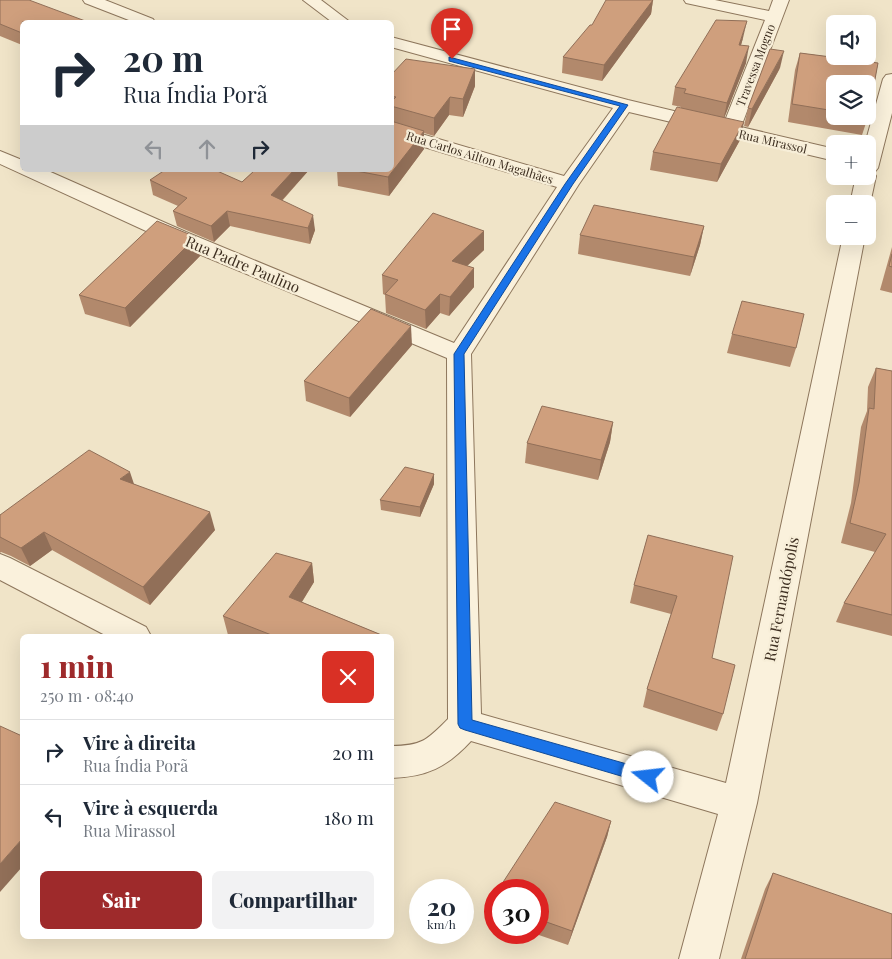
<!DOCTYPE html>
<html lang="pt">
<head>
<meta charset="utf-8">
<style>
	:root { --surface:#fff; --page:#f2f2f3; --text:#1f2937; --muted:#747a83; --line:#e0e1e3; --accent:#9e2a2b }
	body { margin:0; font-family:"Playfair Display",serif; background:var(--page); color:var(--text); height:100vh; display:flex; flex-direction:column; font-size:19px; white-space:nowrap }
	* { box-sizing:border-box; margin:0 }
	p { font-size:16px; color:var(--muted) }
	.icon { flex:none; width:28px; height:28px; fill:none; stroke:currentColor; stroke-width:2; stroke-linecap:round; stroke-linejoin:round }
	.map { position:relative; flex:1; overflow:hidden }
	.details { position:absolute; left:20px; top:634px; width:374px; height:305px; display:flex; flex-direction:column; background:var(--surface); border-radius:8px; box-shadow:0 5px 20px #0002 }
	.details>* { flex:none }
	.hud { position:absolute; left:20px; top:20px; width:374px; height:152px; border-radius:8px; box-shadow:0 5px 20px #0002; background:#fff; color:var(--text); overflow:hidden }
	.controls { position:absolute; left:826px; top:15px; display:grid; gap:10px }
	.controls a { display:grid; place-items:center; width:50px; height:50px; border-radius:8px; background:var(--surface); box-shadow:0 5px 20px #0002; font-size:25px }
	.speed { position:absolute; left:409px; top:879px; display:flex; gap:10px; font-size:25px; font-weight:700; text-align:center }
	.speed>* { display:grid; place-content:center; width:65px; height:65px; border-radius:50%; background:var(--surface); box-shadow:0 5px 20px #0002; line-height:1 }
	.speed small { font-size:12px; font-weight:400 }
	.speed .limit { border:8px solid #d22; background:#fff; color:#111 }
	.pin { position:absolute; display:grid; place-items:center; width:42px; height:42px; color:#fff; margin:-51px -21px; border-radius:50% 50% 50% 0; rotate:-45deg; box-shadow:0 0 5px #0007 }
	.pin .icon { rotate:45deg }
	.me { position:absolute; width:55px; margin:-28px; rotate:286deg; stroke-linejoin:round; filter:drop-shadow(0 0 4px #0008) }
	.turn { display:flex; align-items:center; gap:18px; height:105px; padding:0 20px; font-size:22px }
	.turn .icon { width:65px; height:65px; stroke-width:2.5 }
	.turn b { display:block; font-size:35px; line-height:42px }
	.lanes { display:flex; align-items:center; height:48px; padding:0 20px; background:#0003; justify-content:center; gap:25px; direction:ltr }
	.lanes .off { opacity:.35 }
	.round { display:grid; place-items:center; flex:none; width:52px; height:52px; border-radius:8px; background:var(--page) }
	.head { display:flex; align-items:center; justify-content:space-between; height:85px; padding:0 20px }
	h1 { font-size:30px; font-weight:800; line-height:38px; color:var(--accent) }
	.button { display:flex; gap:10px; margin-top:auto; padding:10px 20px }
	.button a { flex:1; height:58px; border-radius:8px; background:var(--accent); color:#fff; font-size:20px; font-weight:800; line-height:58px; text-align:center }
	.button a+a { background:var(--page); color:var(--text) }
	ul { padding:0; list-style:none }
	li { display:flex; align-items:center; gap:15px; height:65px; padding:0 20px; border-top:1px solid var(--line) }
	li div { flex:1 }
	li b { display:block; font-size:19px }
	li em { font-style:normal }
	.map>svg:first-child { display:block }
</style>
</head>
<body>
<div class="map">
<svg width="892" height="959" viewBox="0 0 892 959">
	<rect width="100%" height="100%" fill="#f0e4c8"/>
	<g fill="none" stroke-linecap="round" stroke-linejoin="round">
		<defs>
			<g id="minor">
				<path d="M83,0H105L153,19L155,22H134L85,3Z"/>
				<path d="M303,0H321L350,22H332Z"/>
				<path d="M684,0H715L769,11L773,0H789L741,127L835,149V161L629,112L579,184L471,354L481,714L726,783L843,236H865L757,803L719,959H679L718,814L471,741C447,767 427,777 391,778V746C422,746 427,740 448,719L447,358L170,242L0,164V151L22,160V170H46L186,232L454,343L557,187L391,137V125L564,176L613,108L391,47V37L628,100L724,123L765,20L686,3Z"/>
				<path d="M892,74V113L878,168L874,173L876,176L870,204L868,208V204H850L856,176H868V144H865L883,79L886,75Z"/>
				<path d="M0,554L10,558L146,627L151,636H107L0,580Z"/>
			</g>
		</defs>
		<!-- minor casing -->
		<use href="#minor" stroke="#8d765c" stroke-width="2"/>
		<!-- minor -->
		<use href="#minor" fill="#faf1dc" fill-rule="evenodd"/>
	</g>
	<!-- wall -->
	<g fill="#b2896c" fill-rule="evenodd">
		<path d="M0,0L22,22V45L0,36Z"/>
		<path d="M653,0L651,14L602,81L562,73L563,57L592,25Z"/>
		<path d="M743,38L741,45L746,63L724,118L740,140L717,182L650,170L653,152L681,108V107L672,105L675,87Z"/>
		<path d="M800,53L878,63L868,117L862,135L788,122L795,70ZM835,84H868V116H835Z"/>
		<path d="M780,68L748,127L744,126L748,108Z"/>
		<path d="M475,69V86L463,117L449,115L434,136L424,133V149L389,196L338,186L337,170H391V75Z"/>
		<path d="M255,170H309L282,201L315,230L310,244L230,226L214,242L177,226L173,211L178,206L153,195L150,180L242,182Z"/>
		<path d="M704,226L700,245L690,276L578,254L580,235Z"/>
		<path d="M484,231V250L467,266L474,268V287L449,316L440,313L426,329L386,313L385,295L383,294L382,275Z"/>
		<path d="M196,237L200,256L130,327L85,314L79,295Z"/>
		<path d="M892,247V293L880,290Z"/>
		<path d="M732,334L796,348L790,367L727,353Z"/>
		<path d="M412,345L350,417L306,401L304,381Z"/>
		<path d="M876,368L892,371V636L836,622L844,603L875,552L841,543L851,503L861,427L867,411L868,387Z"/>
		<path d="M613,422L610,442L598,480L525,463L527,443Z"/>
		<path d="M434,474V484L420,517L381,510L380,500Z"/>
		<path d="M134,484L215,530L150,605L52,550L30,566L11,556L1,552L0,553V515Z"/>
		<path d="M648,535L712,658L723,714L717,731L643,707L647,689L671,614L630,603L634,585Z"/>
		<path d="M312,563L314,582L302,602L384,636H232L228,635L223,616Z"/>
		<path d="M611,821L607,837L568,945L530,932H538V890Z"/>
		<path d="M773,873L892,959H741L765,889Z"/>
		<path d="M495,895V920L488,918L489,903Z"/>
	</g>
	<!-- shaded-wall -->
	<g fill="#916f58">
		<path d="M653,0L651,14L602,81L604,65Z"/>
		<path d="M747,21L743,38L736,62L739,45Z"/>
		<path d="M749,46L746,63L723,121L727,103Z"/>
		<path d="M784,51L780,68L748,127L752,109Z"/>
		<path d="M475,69V86L463,117V99Z"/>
		<path d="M450,97L449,115L434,136V118Z"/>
		<path d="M744,122L740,140L717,182L721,164Z"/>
		<path d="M424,131V149L389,196L388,177Z"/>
		<path d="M294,170H309L273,210L271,195Z"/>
		<path d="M227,211L230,226L214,242L211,226Z"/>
		<path d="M313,215L315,230L310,244L308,228Z"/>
		<path d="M704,226L700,245L690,276L694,257Z"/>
		<path d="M484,231V250L452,280V261Z"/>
		<path d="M196,237L200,256L130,327L125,308Z"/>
		<path d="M474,268V287L449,316L450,297Z"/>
		<path d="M440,294V313L426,329L425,310Z"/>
		<path d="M411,326L412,345L350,417L349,398Z"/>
		<path d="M613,422L610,442L598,480L601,460Z"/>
		<path d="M130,472L136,490L120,479Z"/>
		<path d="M434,474V484L420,517V507Z"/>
		<path d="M210,512L215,530L150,605L143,587Z"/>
		<path d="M44,532L52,550L30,566L21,548Z"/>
		<path d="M312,563L314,582L293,616L289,597Z"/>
		<path d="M611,821L607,837L568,945L572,931Z"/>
		<path d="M22,839V867L0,892V864Z"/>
	</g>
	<!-- building -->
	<g fill="#cf9f7d" stroke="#916f58">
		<path d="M0,0H29L88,22H22V33L0,24Z"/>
		<path d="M606,0H653L604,65L563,57L590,25H592Z"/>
		<path d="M716,20L747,21L739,45L749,46L727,103L684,93L686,89L675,87Z"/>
		<path d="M770,49L784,51L752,109L748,108Z"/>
		<path d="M800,53L878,63L868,117L866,116H868V84H835V111L792,104Z"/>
		<path d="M406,59L475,69L463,99L450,97L434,118L391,106V102L396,97L391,96V75Z"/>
		<path d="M677,107L744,122L721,164L653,152Z"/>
		<path d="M391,121L424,131L388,177L351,170H391Z"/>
		<path d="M165,170H215L242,182L255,170H294L271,195L313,215L308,228L227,211L211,226L173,211L187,198L150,180Z"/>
		<path d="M594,205L704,226L694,257L580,235Z"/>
		<path d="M433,213L484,231L452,261L474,268L450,297L440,294L425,310L385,294L398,280L382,275Z"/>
		<path d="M157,221L196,237L125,308L79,295Z"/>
		<path d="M892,254V267L889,266Z"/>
		<path d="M742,301L804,314L796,348L732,334Z"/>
		<path d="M371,309L411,326L349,398L304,381Z"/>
		<path d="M876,368L892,371V615L844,603L886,534L850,523L859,483L869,408L874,409Z"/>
		<path d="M542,406L613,422L601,460L527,443Z"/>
		<path d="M89,450L130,472L120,479L210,512L143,587L44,532L21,548L0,537V515Z"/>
		<path d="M405,467L434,474L420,507L380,500Z"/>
		<path d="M648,535L733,556L712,658L735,665L723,714L647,689L677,596L634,585Z"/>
		<path d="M276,553L312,563L289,597L384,636H274L223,616Z"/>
		<path d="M0,726L22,736V839L0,864Z"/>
		<path d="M555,802L611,821L572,931L538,919V890H498Z"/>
		<path d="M773,873L892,914V959H745Z"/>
		<path d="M495,895V905L489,903Z"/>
	</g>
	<!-- route -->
	<path fill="#1a73e8" stroke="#114b97" d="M449,57L628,105L573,184L464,354L472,720L648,770L653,772L655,777L653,782L648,784L465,730L460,728L458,724L454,354L565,184L620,106L449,61Z"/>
	<g text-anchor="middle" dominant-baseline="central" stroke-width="4.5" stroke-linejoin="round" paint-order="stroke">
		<!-- far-street labels -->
		<g font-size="12" fill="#3d2e20" stroke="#f7eed8">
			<text transform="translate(755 65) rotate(-69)">Travessa Mogno</text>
			<text transform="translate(773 141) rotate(13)">Rua Mirassol</text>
			<text transform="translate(480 157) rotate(17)">Rua Carlos Ailton Magalhães</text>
		</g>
		<!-- street labels -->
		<g font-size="15" fill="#3d2e20" stroke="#f7eed8">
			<text transform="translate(243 264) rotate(23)">Rua Padre Paulino</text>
			<text transform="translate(781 599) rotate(-79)">Rua Fernandópolis</text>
		</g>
	</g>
</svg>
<div class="controls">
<a><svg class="icon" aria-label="sound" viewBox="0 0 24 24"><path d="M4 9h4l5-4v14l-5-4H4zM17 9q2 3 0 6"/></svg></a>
<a><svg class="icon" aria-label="layers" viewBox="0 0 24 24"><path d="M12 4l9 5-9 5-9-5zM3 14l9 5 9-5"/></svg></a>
<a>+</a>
<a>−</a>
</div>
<div class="speed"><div>20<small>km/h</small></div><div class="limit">30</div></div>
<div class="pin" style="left:452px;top:59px;background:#d93025"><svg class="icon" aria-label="arrive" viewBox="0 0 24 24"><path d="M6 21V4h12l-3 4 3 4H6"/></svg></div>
<svg class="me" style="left:648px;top:777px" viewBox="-20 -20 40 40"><circle r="19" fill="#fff"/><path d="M0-13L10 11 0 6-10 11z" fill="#1a73e8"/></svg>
<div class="hud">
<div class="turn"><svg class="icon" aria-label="right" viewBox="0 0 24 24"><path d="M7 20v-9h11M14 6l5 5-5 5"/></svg><div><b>20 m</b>Rua Índia Porã</div></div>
<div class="lanes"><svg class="icon off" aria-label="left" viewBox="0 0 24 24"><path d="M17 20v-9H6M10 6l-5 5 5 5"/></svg><svg class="icon off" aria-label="ahead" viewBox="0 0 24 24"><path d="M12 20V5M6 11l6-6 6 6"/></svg><svg class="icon" aria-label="right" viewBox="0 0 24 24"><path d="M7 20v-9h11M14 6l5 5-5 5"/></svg></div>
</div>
<section class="details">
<div class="head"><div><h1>1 min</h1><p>250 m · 08:40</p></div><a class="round" style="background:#d93025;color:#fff"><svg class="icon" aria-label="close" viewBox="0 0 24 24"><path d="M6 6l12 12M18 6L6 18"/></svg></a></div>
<ul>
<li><svg class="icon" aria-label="right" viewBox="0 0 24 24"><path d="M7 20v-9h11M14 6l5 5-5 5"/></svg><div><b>Vire à direita</b><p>Rua Índia Porã</p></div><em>20 m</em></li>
<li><svg class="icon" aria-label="left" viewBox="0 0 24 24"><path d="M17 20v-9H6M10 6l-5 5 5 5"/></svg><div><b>Vire à esquerda</b><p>Rua Mirassol</p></div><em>180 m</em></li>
</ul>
<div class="button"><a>Sair</a><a>Compartilhar</a></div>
</section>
</div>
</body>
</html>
